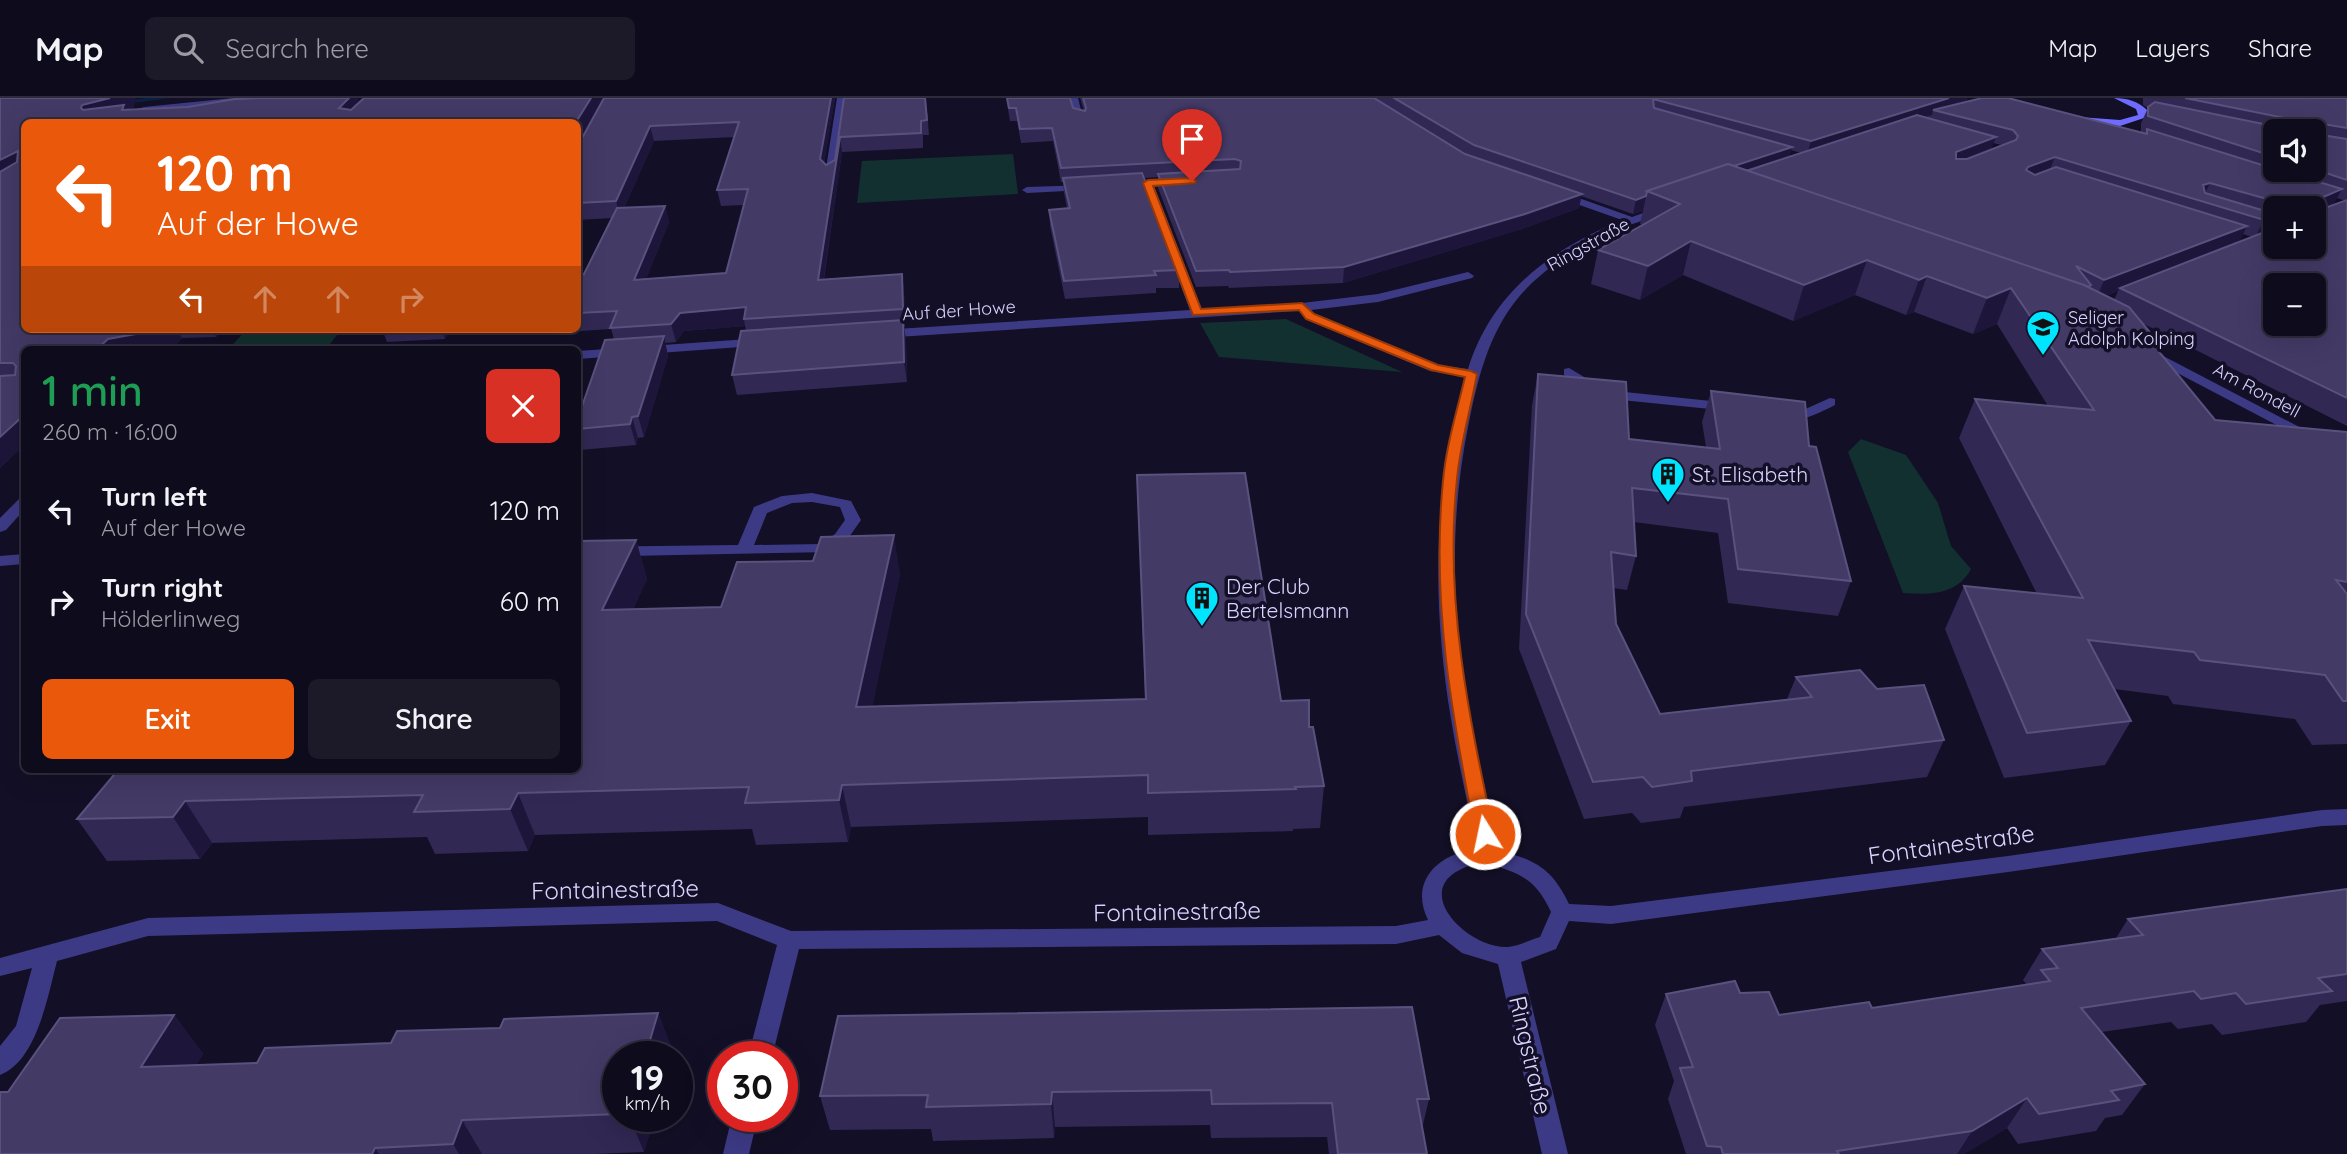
<!DOCTYPE html>
<html lang="en">
<head>
<meta charset="utf-8">
<style>
	:root { --surface:#0e0b1c; --page:#1c1929; --text:#f1f3f6; --muted:#9b9ba3; --line:#2e2b3b; --accent:#ea580c }
	body { margin:0; font-family:Quicksand,sans-serif; background:var(--page); color:var(--text); height:100vh; display:flex; flex-direction:column; font-size:26px; white-space:nowrap }
	* { box-sizing:border-box; margin:0 }
	p { font-size:23px; color:var(--muted) }
	.icon { flex:none; width:38px; height:38px; fill:none; stroke:currentColor; stroke-width:2; stroke-linecap:round; stroke-linejoin:round }
	.map { position:relative; flex:1; overflow:hidden }
	.details { position:absolute; left:21px; top:248px; width:560px; height:427px; display:flex; flex-direction:column; background:var(--surface); border-radius:10px; box-shadow:0 7px 28px #0002,0 0 0 2px var(--line) }
	.details>* { flex:none }
	.banner { position:absolute; left:21px; top:21px; width:560px; height:214px; border-radius:10px; box-shadow:0 7px 28px #0002,0 0 0 2px var(--line); background:#ea580c; color:#fff; overflow:hidden }
	.fabs { position:absolute; left:2263px; top:21px; display:grid; gap:14px }
	.fabs a { display:grid; place-items:center; width:63px; height:63px; border-radius:10px; background:var(--surface); box-shadow:0 7px 28px #0002,0 0 0 2px var(--line); font-size:35px }
	.speed { position:absolute; left:602px; top:943px; display:flex; gap:14px; font-size:35px; font-weight:700; text-align:center }
	.speed>* { display:grid; place-content:center; width:91px; height:91px; border-radius:50%; background:var(--surface); box-shadow:0 7px 28px #0002,0 0 0 2px var(--line); line-height:1 }
	.speed small { font-size:18px; font-weight:400 }
	.speed .limit { border:10px solid #d22; background:#fff; color:#111 }
	.pin { position:absolute; display:grid; place-items:center; width:60px; height:60px; color:#fff; margin:-72px -30px; border-radius:50% 50% 50% 0; rotate:-45deg; box-shadow:0 0 7px #0007 }
	.pin .icon { rotate:45deg }
	.me { position:absolute; width:77px; margin:-38px; rotate:350deg; stroke-linejoin:round; filter:drop-shadow(0 0 5px #0008) }
	.turn { display:flex; align-items:center; gap:24px; height:147px; padding:0 21px; font-size:32px }
	.turn .icon { width:91px; height:91px; stroke-width:2.5 }
	.turn b { display:block; font-size:49px; line-height:60px }
	.lanes { display:flex; align-items:center; height:66px; padding:0 21px; background:#0003; justify-content:center; gap:35px; direction:ltr }
	.lanes .off { opacity:.35 }
	.round { display:grid; place-items:center; flex:none; width:74px; height:74px; border-radius:10px; background:var(--page) }
	.summary { display:flex; align-items:center; justify-content:space-between; height:119px; padding:0 21px }
	h1 { font-size:42px; font-weight:600; line-height:52px; color:#1e9e55 }
	.action { display:flex; gap:14px; margin-top:auto; padding:14px 21px }
	.action a { flex:1; height:80px; border-radius:10px; background:var(--accent); color:#fff; font-size:28px; font-weight:600; line-height:80px; text-align:center }
	.action a+a { background:var(--page); color:var(--text) }
	ul { padding:0; list-style:none }
	li { display:flex; align-items:center; gap:21px; height:91px; padding:0 21px }
	li div { flex:1 }
	li b { display:block; font-size:26px }
	li em { font-style:normal }
	header { display:flex; align-items:center; gap:42px; box-sizing:border-box; height:98px; padding:0 35px; background:var(--surface); border-bottom:2px solid var(--line) }
	header strong { font-size:33px }
	nav { display:flex; gap:38px; margin-inline-start:auto; font-size:24px }
	.search { width:490px; height:63px; background:var(--page); display:flex; align-items:center; gap:18px; box-sizing:border-box; padding:0 24px; border-radius:10px; color:var(--muted); font-size:26px }
	.map>svg:first-child { display:block }
</style>
</head>
<body>
<header>
<strong>Map</strong>
<div class="search"><svg class="icon" aria-label="search" viewBox="0 0 24 24"><circle cx="10" cy="10" r="6"/><path d="M15 15l6 6"/></svg>Search here</div>
<nav><a>Map</a><a>Layers</a><a>Share</a></nav>
</header>
<div class="map">
<svg width="2347" height="1056" viewBox="0 0 2347 1056">
	<rect width="100%" height="100%" fill="#130f26"/>
	<!-- green -->
	<g fill="#12302f">
		<path d="M1013,56L1018,96L857,105L862,63Z"/>
		<path d="M1286,221L1402,274L1219,259L1200,225Z"/>
		<path d="M247,231H342L325,252H228Z"/>
		<path d="M1861,341L1906,357L1938,405L1951,448L1971,471C1957,497 1930,497 1903,495L1848,354Z"/>
	</g>
	<g fill="none" stroke-linecap="round" stroke-linejoin="round">
		<!-- stream -->
		<path fill="#0a1f44" fill-rule="evenodd" d="M146,0H170L118,7L114,5Z"/>
		<!-- lane -->
		<g fill="#3d3a85" fill-rule="evenodd">
			<path d="M1569,270L1606,292L1730,305L1737,309L1730,313L1602,300L1564,277V271Z"/>
			<path d="M1830,300L1835,301V307C1817,316 1793,330 1775,315L1782,311L1801,313Z"/>
			<path d="M812,395L851,403L861,422L847,442L831,454L578,459V449L738,447L754,409L782,398ZM812,404L840,409L845,422L835,436L821,446L754,447L767,415L792,405Z"/>
			<path d="M24,456V466L0,468V458Z"/>
		</g>
		<!-- street -->
		<g fill="#3d3a85" fill-rule="evenodd">
			<path d="M233,0L237,3L236,5L144,15L104,24H90L144,9Z"/>
			<path d="M837,0H845L835,77L830,80L825,77Z"/>
			<path d="M1070,0H1078L1084,24L1076,22Z"/>
			<path d="M1180,80L1184,81V85L1154,88L1202,212L1302,205L1378,196L1468,174L1474,178L1472,180L1378,204L1311,212L1314,215L1438,267L1468,271C1492,194 1550,152 1622,122L1554,98V94H1562L1632,119L1663,108L1668,111C1657,120 1638,123 1625,129C1589,144 1554,162 1527,190C1491,227 1479,275 1469,324C1448,426 1452,521 1471,623C1479,666 1490,709 1498,752C1535,762 1552,770 1569,806L1611,808L2008,758L2322,712L2347,711V727L2322,728L2008,774L1611,826L1569,823L1556,851L1521,864L1568,1056H1542L1498,866L1462,855L1439,837L1396,846L799,851L772,959H748L777,847L717,823L148,838L57,863C48,897 37,963 0,977V948L16,928L32,870L0,878V860L148,820L718,805L791,833L1396,828L1428,822C1409,783 1438,756 1476,751C1469,708 1458,665 1451,621C1432,506 1432,391 1466,279L1430,273L1306,221L1299,213L881,240L875,236L881,232L1190,212L1144,89L1124,90L1119,87L1124,84ZM1488,766C1521,775 1536,782 1551,814L1540,839C1529,842 1519,848 1508,849C1467,851 1408,791 1466,769C1473,766 1481,767 1488,766Z"/>
			<path d="M1089,87L1090,89L1085,92L1027,95L1022,92L1027,89Z"/>
			<path d="M763,240L769,244L768,247L578,261V253Z"/>
			<path d="M2148,250L2347,354V364L2143,257V251Z"/>
			<path d="M24,399V412L6,432L0,434V420L19,401Z"/>
			<path d="M732,1018H758L749,1056H723Z"/>
		</g>
		<!-- secondary -->
		<path fill="#6f6bff" fill-rule="evenodd" d="M2114,0C2127,0 2139,3 2149,14L2147,19L2120,28L2079,25L2074,22L2079,19L2120,22L2138,17L2136,11Z"/>
	</g>
	<!-- wall -->
	<g fill="#312854" fill-rule="evenodd">
		<path d="M0,0L134,9L126,12L359,5L364,0H603L578,44V24H24V231H224L216,239L182,240L173,249L24,252V347L0,370Z"/>
		<path d="M604,0H835L824,65L826,67L835,62L844,0H926L929,37H923V50L842,54L824,181L902,176L904,193L905,229H904L906,242L907,284L737,297L732,277L746,233L745,228L684,233L676,244L665,245L668,258L644,339L638,340L636,347L580,352L578,344V320L614,241L611,231L564,234L563,231H578V178L584,176L612,120L578,122V45L581,42ZM735,39L717,92L721,108L744,107L726,175L646,181L669,124L665,108L624,110L654,43Z"/>
		<path d="M1006,0H1070L1073,10L1084,13L1080,0H1967L1966,4L2145,36L2141,34V25L2148,10L2143,7V0H2347V328L2142,225L2158,244L2156,250L2215,322L2347,334V646L2312,647L2295,621L2173,606L2168,598L2114,591L2131,623L2105,667L2004,680L1945,531L1964,488L2037,496L1959,340L1975,301L2048,308L1997,226L1973,236L1914,214L1906,217L1855,197L1793,223L1683,177L1640,202L1591,186L1598,152L1643,127L1640,126L1643,113L1633,116L1581,98L1579,110L1522,131L1343,185L1229,190L1228,188L1196,189L1158,90V79L1144,80L1179,172V190H1156V195L1065,201L1050,128L1049,112L1067,110L1064,95L1063,84H1061L1053,43L1021,45L1017,23H1010ZM2275,33L2314,72H2275ZM1993,45L2002,47L1991,52ZM1791,52L1801,55L1789,59ZM2337,100L2346,103L2333,107ZM2275,110H2314L2275,149L2270,132L2274,124H2275ZM2243,136L2252,139L2239,144ZM2118,193L2114,202L2106,198Z"/>
		<path d="M382,231H451L445,241L387,244Z"/>
		<path d="M1538,276L1629,341L1706,349L1702,324L1711,293L1809,348L1851,483L1838,518L1728,505L1718,435L1634,424L1636,458L1627,492L1613,490L1616,526L1660,616L1787,601L1796,579L1877,591L1944,642L1927,679L1684,709L1680,720L1641,725L1632,715L1584,721L1519,551L1532,307Z"/>
		<path d="M1137,377L1281,603L1309,629L1324,688L1320,730L1293,731V733L1148,737V719L851,729L848,744L756,747L752,731L535,737L528,753L435,756L427,739L212,745L200,761L107,763L77,721L118,672H578L636,442L647,481L633,511L721,509L900,476L872,608L1145,601Z"/>
		<path d="M2347,791V903L2320,907L2306,924L2222,937L2212,926L2178,931L2171,924L2102,934L2145,986L2122,1017L2105,1020L2096,1033L2018,1046L2007,1030L1964,1056H1686L1668,1001L1674,983L1655,927L1666,896L1740,895L1779,917L1872,910L2027,887L2023,882L2042,851L2116,840L2128,821Z"/>
		<path d="M658,915L673,954L618,959V1018H655L644,1054L594,1056H0L8,994L174,917L203,956L196,967L257,965L500,930Z"/>
		<path d="M838,918L1429,1001L1422,1031L1427,1056H1329L1327,1039L1211,1040L1210,1027L1055,1029L1054,1040L933,1043L931,1031L830,1032L820,998Z"/>
	</g>
	<!-- shaded-wall -->
	<g fill="#1d163a">
		<path d="M110,0H136L134,9L126,11L130,21H89L81,10L82,7Z"/>
		<path d="M349,0H358L360,7L344,24L339,10Z"/>
		<path d="M591,0H603L578,44V24H576Z"/>
		<path d="M831,0H835L822,77L820,61Z"/>
		<path d="M1949,0H1967L1965,6L1933,12L1932,17L1807,56L1811,43Z"/>
		<path d="M650,28L654,43L620,119L616,103Z"/>
		<path d="M840,39L842,54L821,199L818,182Z"/>
		<path d="M1996,39L1990,55L1950,71L1956,54Z"/>
		<path d="M1792,49L1788,62L1654,96Z"/>
		<path d="M18,53L24,65L0,81V62Z"/>
		<path d="M2055,59L2048,76L2021,87L2028,69Z"/>
		<path d="M2210,85L2202,102L2203,87Z"/>
		<path d="M2342,91L2332,109L2314,117L2321,100Z"/>
		<path d="M1582,96L1579,110L1522,131L1343,185L1344,169Z"/>
		<path d="M1646,98L1643,113L1633,116L1636,102Z"/>
		<path d="M665,108L669,124L639,199L634,182Z"/>
		<path d="M2275,118V122L2268,135L2255,140L2264,122Z"/>
		<path d="M2247,128L2238,147L2120,190L2118,193L2096,202L2104,182Z"/>
		<path d="M1691,143L1683,177L1640,202L1648,168Z"/>
		<path d="M1867,162L1855,197L1793,223L1804,187Z"/>
		<path d="M902,176L904,193L905,229L903,211Z"/>
		<path d="M1927,178L1914,214L1906,217L1919,182Z"/>
		<path d="M2011,190L1997,226L1973,236L1987,200Z"/>
		<path d="M746,209L744,221L745,228L684,233L676,244L671,226L680,215Z"/>
		<path d="M903,222L906,242L907,284L904,264Z"/>
		<path d="M164,231H177L182,240L173,249L158,252H96L108,241Z"/>
		<path d="M213,231H224L216,239Z"/>
		<path d="M442,231H451L445,241Z"/>
		<path d="M664,238L668,258L644,339L638,318Z"/>
		<path d="M24,317V347L0,370V339Z"/>
		<path d="M632,319L638,340L636,347L630,326Z"/>
		<path d="M894,437L900,476L864,650L856,609Z"/>
		<path d="M636,442L647,481L615,552L602,512Z"/>
		<path d="M842,687L851,729L848,744L839,702Z"/>
		<path d="M518,695L535,737L528,753L510,711Z"/>
		<path d="M185,703L212,745L200,761L173,719Z"/>
		<path d="M658,915L673,954L672,959H645Z"/>
		<path d="M174,917L203,956L172,1008L141,969Z"/>
		<path d="M1052,994L1055,1029L1054,1040L1051,1006Z"/>
		<path d="M2027,1000L2007,1030L1964,1056H1957L1972,1033Z"/>
		<path d="M629,1018H655L644,1054Z"/>
		<path d="M462,1022L482,1056H459L453,1046Z"/>
		<path d="M375,1050L379,1056H372Z"/>
	</g>
	<!-- building -->
	<g fill="#433a66" stroke="#5a527e" stroke-width="2" fill-rule="evenodd">
		<path d="M0,0H110L82,7L81,10L83,12L124,7L122,12L188,9L235,1L261,0H349L339,10L351,12L364,0H591L576,24H24V231H164L108,241L96,252H24V317L0,339V278L15,277L16,268L13,265H0V74L17,64L18,53L0,62Z"/>
		<path d="M604,0H831L820,61L826,67L835,62L844,0H925L927,22L921,23V35L840,39L818,182L902,176L903,211L744,221L746,209L680,215L671,226L610,230L617,213L578,215V177L584,176L617,110L665,108L634,182L726,175L748,91L717,92L739,24L650,28L616,103L578,105V45L581,42Z"/>
		<path d="M1007,0H1070L1073,10L1085,13L1086,10L1083,0H1374L1465,56L1582,96L1525,116L1344,169L1230,174L1229,172L1196,173L1158,76L1240,71L1241,63L1235,61L1061,70L1052,30L1020,31L1016,10H1009Z"/>
		<path d="M1394,0H1949L1811,43L1653,1L1654,10L1792,49L1734,68L1728,66L1647,93L1646,98L1636,102L1474,47Z"/>
		<path d="M1982,0H2008L2147,36V31L2275,71V72H2279L2342,91L2321,100V108L2325,110L2347,102V300L2120,190L2275,130V149H2314V110H2285V106L2210,85L2203,87L2205,95L2275,116V118L2264,122L2055,59L2028,69L2026,72L2035,77L2056,69L2247,128L2104,182L2076,168L2091,187L2088,189L1746,73L1917,17L1996,39L1956,54V61H1967L2016,42L2018,38L2013,32L1933,12ZM2275,187H2314V226H2275Z"/>
		<path d="M2185,0H2347V30L2323,26L2320,29L2322,37L2347,41V82L2314,71V33H2275V59L2148,18V9L2155,4L2283,30L2286,28L2285,20Z"/>
		<path d="M1728,66L2084,187L2129,209L2158,244H2151L2215,322L2347,334V484L2336,482L2347,496V603H2343L2325,577L2200,562L2194,554L2088,542L2131,623L2027,635L1964,488L2083,500L1975,301L2094,312L2011,190L1987,200L1927,178L1919,182L1867,162L1804,187L1691,143L1648,168L1598,152L1680,106L1647,93Z"/>
		<path d="M1142,75L1179,172L1154,173L1156,177L1064,183L1049,112L1070,110L1063,80Z"/>
		<path d="M903,222L904,264L732,277L741,233Z"/>
		<path d="M664,238L638,318L632,319L630,326L578,331V320L605,242Z"/>
		<path d="M1538,276L1626,284L1629,341L1720,351L1711,293L1805,304L1809,348L1816,349L1851,483L1738,471L1728,401L1632,390L1636,458L1611,454L1616,526L1660,616L1812,599L1796,579L1860,572L1877,591L1924,587L1944,642L1691,673L1692,683L1652,689L1643,679L1593,684L1526,516Z"/>
		<path d="M1245,375L1281,603L1309,602V629H1313L1324,688L1295,689L1296,691L1148,695V677L842,687L839,702L745,705L749,689L518,695L510,711L414,714L423,697L185,703L173,719L77,721L118,672H578V443L636,442L602,512L721,509L737,464L813,463L821,439L894,437L856,609L1146,601L1137,377Z"/>
		<path d="M2347,791V876L2318,880L2332,893L2246,906L2236,895L2201,901L2194,893L2081,910L2145,986L2111,993L2119,1002L2039,1016L2027,1000L1972,1033L1837,1053L1839,1056H1723L1721,1049L1707,1048L1680,970L1693,969L1666,896L1735,883L1740,895L1769,894L1779,917L1869,904L1872,910L2050,883L2041,872L2058,870L2042,851L2143,837L2128,821Z"/>
		<path d="M1412,909L1429,1001H1417L1427,1056H1338L1332,1005L1212,1006L1211,992L1052,994L1051,1006L926,1009L928,997L820,998L838,918Z"/>
		<path d="M658,915L645,959H618V1016L462,1022L453,1046L375,1050L372,1056H0V994H8L60,920L174,917L141,969L257,965L265,950L391,945L397,933L500,930L504,921Z"/>
	</g>
	<!-- route -->
	<path fill="#ea580c" stroke="#983908" stroke-width="2" d="M1192,80L1196,83L1195,85L1153,88L1201,211L1302,205L1314,216L1438,267L1471,273L1477,276C1471,311 1460,346 1457,381C1444,501 1469,619 1494,736L1491,740H1478L1475,736C1452,617 1431,504 1443,383C1446,348 1457,313 1465,279L1431,272L1306,221L1299,212L1193,217L1143,85L1148,82Z"/>
	<!-- icons -->
	<defs>
		<symbol id="school-pin" viewBox="-11 -11 22 30"><path d="M0 17L-7.5 6A9.5 9.5 0 1 1 7.5 6Z" fill="#00e5ff" stroke="#130f26"/><path d="M0-5L7-2L0 1L-7-2ZM-4 1L0 2.5L4 1V4Q0 6-4 4Z" fill="#111"/></symbol>
		<symbol id="building-pin" viewBox="-11 -11 22 30"><path d="M0 17L-7.5 6A9.5 9.5 0 1 1 7.5 6Z" fill="#00e5ff" stroke="#130f26"/><path d="M-4-6H4V6H1V3H-1V6H-4ZM-2.5-4.3h1.7v1.8h-1.7ZM.8-4.3h1.7v1.8H.8ZM-2.5-1h1.7V.8h-1.7ZM.8-1h1.7V.8H.8Z" fill="#111"/></symbol>
	</defs>
	<g fill-rule="evenodd">
		<use href="#school-pin" x="2024" y="210" width="38" height="52"/>
		<use href="#building-pin" x="1649" y="357" width="38" height="52"/>
		<use href="#building-pin" x="1183" y="481" width="38" height="52"/>
	</g>
	<g text-anchor="middle" dominant-baseline="central" stroke-width="7" stroke-linejoin="round" paint-order="stroke">
		<!-- far-street labels -->
		<g font-size="18" fill="#d9d4ff" stroke="#130f26">
			<text transform="translate(1588 146) rotate(-29)">Ringstraße</text>
			<text transform="translate(959 212) rotate(-4)">Auf der Howe</text>
			<text transform="translate(2257 292) rotate(28)">Am Rondell</text>
		</g>
		<!-- far-poi labels -->
		<g font-size="18" fill="#d9d4ff" stroke="#130f26" text-anchor="start">
			<text x="2068" y="219">Seliger<tspan x="2068" dy="21">Adolph Kolping</tspan></text>
		</g>
		<!-- poi labels -->
		<g font-size="21" fill="#d9d4ff" stroke="#130f26" text-anchor="start">
			<text x="1692" y="376">St. Elisabeth</text>
			<text x="1226" y="488">Der Club<tspan x="1226" dy="24">Bertelsmann</tspan></text>
		</g>
		<!-- near-street labels -->
		<g font-size="24" fill="#d9d4ff" stroke="#130f26">
			<text transform="translate(1951 746) rotate(-8)">Fontainestraße</text>
			<text transform="translate(615 791) rotate(-1)">Fontainestraße</text>
			<text transform="translate(1177 813) rotate(-1)">Fontainestraße</text>
			<text transform="translate(1531 957) rotate(77)">Ringstraße</text>
		</g>
	</g>
</svg>
<div class="fabs">
<a><svg class="icon" aria-label="sound" viewBox="0 0 24 24"><path d="M4 9h4l5-4v14l-5-4H4zM17 9q2 3 0 6"/></svg></a>
<a>+</a>
<a>−</a>
</div>
<div class="speed"><div>19<small>km/h</small></div><div class="limit">30</div></div>
<div class="pin" style="left:1192px;top:83px;background:#d93025"><svg class="icon" aria-label="arrive" viewBox="0 0 24 24"><path d="M6 21V4h12l-3 4 3 4H6"/></svg></div>
<svg class="me" style="left:1485px;top:736px" viewBox="-20 -20 40 40"><circle r="17" fill="#ea580c" stroke="#fff" stroke-width="3"/><path d="M0-11L8 9 0 5-8 9z" fill="#fff"/></svg>
<div class="banner">
<div class="turn"><svg class="icon" aria-label="left" viewBox="0 0 24 24"><path d="M17 20v-9H6M10 6l-5 5 5 5"/></svg><div><b>120 m</b>Auf der Howe</div></div>
<div class="lanes"><svg class="icon" aria-label="left" viewBox="0 0 24 24"><path d="M17 20v-9H6M10 6l-5 5 5 5"/></svg><svg class="icon off" aria-label="ahead" viewBox="0 0 24 24"><path d="M12 20V5M6 11l6-6 6 6"/></svg><svg class="icon off" aria-label="ahead" viewBox="0 0 24 24"><path d="M12 20V5M6 11l6-6 6 6"/></svg><svg class="icon off" aria-label="right" viewBox="0 0 24 24"><path d="M7 20v-9h11M14 6l5 5-5 5"/></svg></div>
</div>
<section class="details">
<div class="summary"><div><h1>1 min</h1><p>260 m · 16:00</p></div><a class="round" style="background:#d93025;color:#fff"><svg class="icon" aria-label="close" viewBox="0 0 24 24"><path d="M6 6l12 12M18 6L6 18"/></svg></a></div>
<ul>
<li><svg class="icon" aria-label="left" viewBox="0 0 24 24"><path d="M17 20v-9H6M10 6l-5 5 5 5"/></svg><div><b>Turn left</b><p>Auf der Howe</p></div><em>120 m</em></li>
<li><svg class="icon" aria-label="right" viewBox="0 0 24 24"><path d="M7 20v-9h11M14 6l5 5-5 5"/></svg><div><b>Turn right</b><p>Hölderlinweg</p></div><em>60 m</em></li>
</ul>
<div class="action"><a>Exit</a><a>Share</a></div>
</section>
</div>
</body>
</html>
